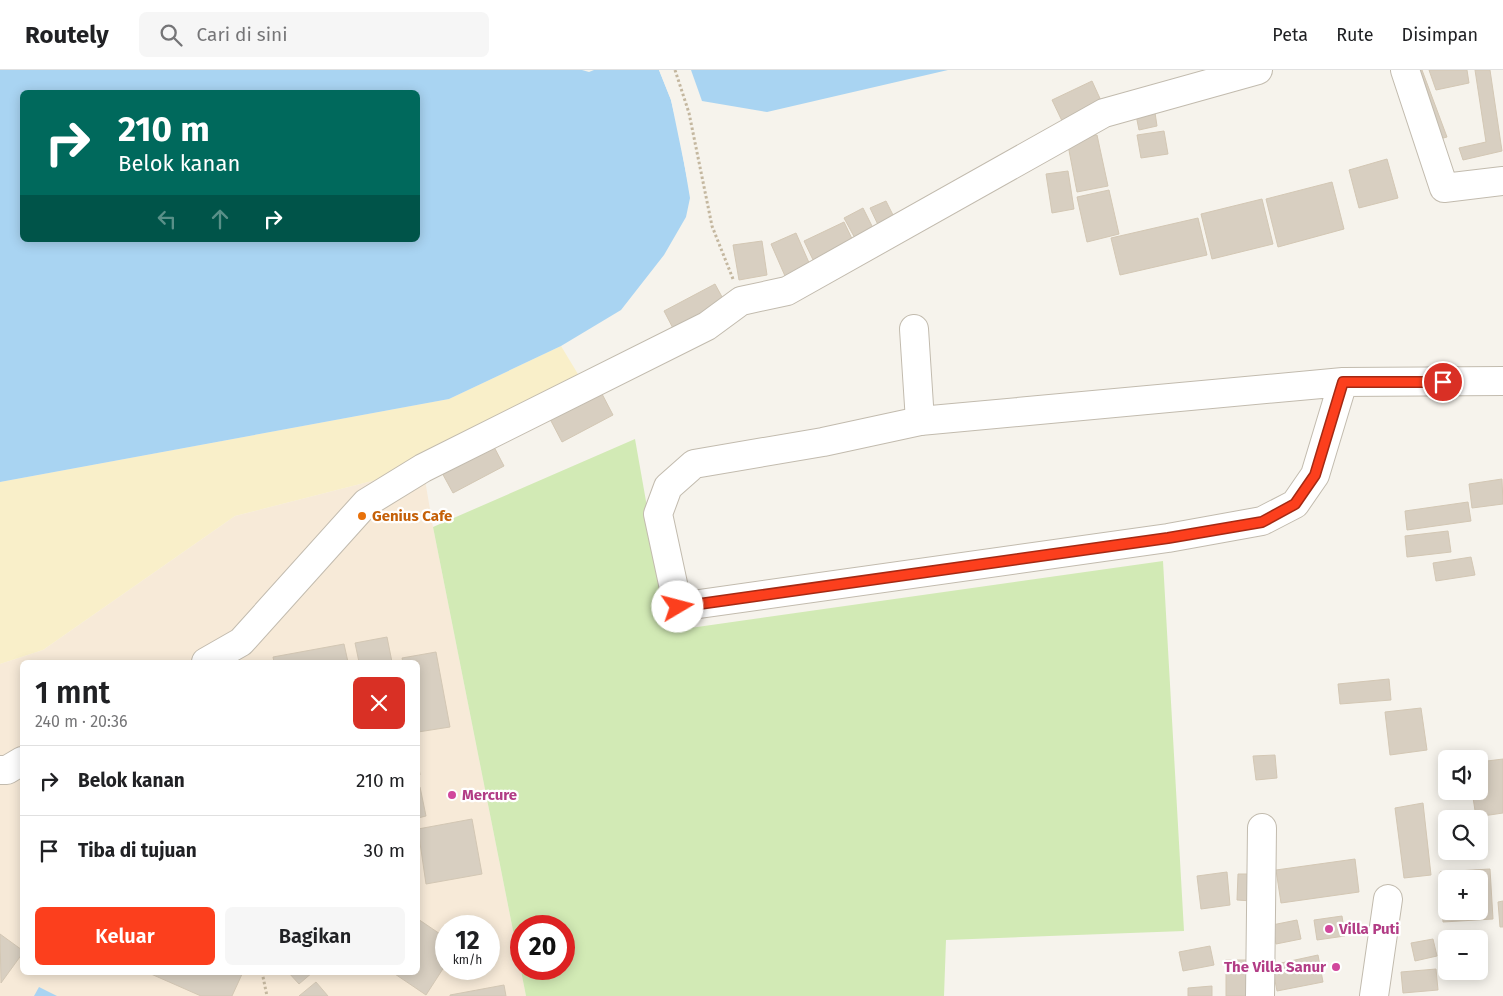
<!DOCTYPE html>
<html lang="id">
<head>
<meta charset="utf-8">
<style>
	:root { --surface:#fff; --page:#f6f6f6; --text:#202124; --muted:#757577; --line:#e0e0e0; --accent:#fc3f1d }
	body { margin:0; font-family:"Fira Sans",sans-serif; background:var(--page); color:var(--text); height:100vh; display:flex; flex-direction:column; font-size:19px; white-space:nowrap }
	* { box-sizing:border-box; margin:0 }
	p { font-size:16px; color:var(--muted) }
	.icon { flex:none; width:28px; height:28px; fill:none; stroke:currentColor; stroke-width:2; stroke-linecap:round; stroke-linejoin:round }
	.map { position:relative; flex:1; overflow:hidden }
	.drawer { position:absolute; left:20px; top:590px; width:400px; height:315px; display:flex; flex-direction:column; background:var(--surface); border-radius:8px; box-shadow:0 2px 12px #0003 }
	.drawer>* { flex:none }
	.banner { position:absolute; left:20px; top:20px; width:400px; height:152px; border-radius:8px; box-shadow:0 2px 12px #0003; background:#00695c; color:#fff; overflow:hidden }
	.tools { position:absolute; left:1438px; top:680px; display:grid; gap:10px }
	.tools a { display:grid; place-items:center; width:50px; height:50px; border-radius:8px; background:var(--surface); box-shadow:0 2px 12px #0003; font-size:25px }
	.speed { position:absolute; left:435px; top:845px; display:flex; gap:10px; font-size:25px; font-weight:700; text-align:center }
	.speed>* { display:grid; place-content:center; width:65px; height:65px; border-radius:50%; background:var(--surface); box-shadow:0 2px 12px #0003; line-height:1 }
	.speed small { font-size:12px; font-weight:400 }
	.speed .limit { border:8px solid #d22; background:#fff; color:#111 }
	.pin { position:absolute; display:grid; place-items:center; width:42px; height:42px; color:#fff; margin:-21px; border:2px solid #fff; border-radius:50%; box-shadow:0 1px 5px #0007 }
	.me { position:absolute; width:55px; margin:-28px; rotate:82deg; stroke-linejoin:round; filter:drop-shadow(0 0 4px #0008) }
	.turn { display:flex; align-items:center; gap:18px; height:105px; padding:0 15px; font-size:22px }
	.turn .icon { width:65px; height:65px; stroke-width:2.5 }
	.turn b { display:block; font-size:35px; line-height:42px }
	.lanes { display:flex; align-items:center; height:48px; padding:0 15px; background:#0003; justify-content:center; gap:25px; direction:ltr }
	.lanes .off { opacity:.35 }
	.round { display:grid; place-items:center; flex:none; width:52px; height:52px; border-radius:8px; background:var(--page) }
	.head { display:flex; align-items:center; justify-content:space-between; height:85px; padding:0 15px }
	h1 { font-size:30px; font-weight:600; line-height:38px }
	.cta { display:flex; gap:10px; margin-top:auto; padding:10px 15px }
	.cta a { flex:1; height:58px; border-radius:8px; background:var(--accent); color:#fff; font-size:20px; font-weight:600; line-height:58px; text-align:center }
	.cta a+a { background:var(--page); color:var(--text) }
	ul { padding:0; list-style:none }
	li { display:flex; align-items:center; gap:15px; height:70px; padding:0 15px; border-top:1px solid var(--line) }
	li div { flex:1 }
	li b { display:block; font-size:19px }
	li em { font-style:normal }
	header { display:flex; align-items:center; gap:30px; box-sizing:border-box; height:70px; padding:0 25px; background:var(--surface); border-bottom:1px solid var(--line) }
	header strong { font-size:24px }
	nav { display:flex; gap:28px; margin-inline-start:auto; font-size:18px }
	.search { width:350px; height:45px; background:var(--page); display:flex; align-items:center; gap:12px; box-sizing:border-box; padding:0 18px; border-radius:8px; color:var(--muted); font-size:19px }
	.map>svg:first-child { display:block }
</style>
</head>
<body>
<header>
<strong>Routely</strong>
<div class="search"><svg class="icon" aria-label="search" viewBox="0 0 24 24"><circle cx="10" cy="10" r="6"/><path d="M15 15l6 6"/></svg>Cari di sini</div>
<nav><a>Peta</a><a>Rute</a><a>Disimpan</a></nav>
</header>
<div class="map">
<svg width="1503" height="926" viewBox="0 0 1503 926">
	<rect width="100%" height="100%" fill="#f6f3ec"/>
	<!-- commercial -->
	<path fill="#f7ead8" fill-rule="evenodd" d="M423,398L433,457L526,926H0V594L43,580L235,446ZM22,592H418V902H22ZM446,856H489V899H446Z"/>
	<!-- green -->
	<path fill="#d2eab5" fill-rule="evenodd" d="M635,369L669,561L1163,491L1184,861L946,870L944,926H526L433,457ZM521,856H564V899H521Z"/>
	<!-- sand -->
	<path fill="#f9efc9" d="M561,276L590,324L423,398L235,446L43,580L0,594V412L449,329Z"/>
	<!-- water -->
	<g fill="#a9d4f2" fill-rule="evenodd">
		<path d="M0,0H582L589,2L594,0H659L671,30L679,63L690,128L686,147L664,185L621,240L561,276L449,329L0,412ZM22,22H418V170H22Z"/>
		<path d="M691,0H948L767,42L702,31Z"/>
		<path d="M39,917L57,926H34Z"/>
	</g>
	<!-- pier -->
	<path fill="#f6f3ec" d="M659,0H662L673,30L681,62L692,132L671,30Z"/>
	<!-- building -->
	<g fill="#d8cfc1" stroke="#d3c7b4" fill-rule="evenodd">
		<path d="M1410,0H1422L1447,67L1436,70Z"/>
		<path d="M1429,0H1467L1469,13L1436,20Z"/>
		<path d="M1475,0H1490L1502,81L1463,90L1459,78L1486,72Z"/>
		<path d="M1092,11L1103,35L1063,53L1052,30Z"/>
		<path d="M1154,36L1157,56L1139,60L1135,40Z"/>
		<path d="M1164,61L1168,84L1141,88L1137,65Z"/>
		<path d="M1097,65L1108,116L1077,122L1067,70Z"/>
		<path d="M1387,89L1398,128L1359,138L1349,100Z"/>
		<path d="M1068,101L1074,139L1052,143L1046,104Z"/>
		<path d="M1332,112L1344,159L1278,177L1266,129Z"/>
		<path d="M1109,120L1119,164L1087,172L1077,127Z"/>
		<path d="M1262,129L1273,174L1212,189L1201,144Z"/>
		<path d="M886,131L897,153L881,161L870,138Z"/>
		<path d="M863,138L875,162L857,172L844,148Z"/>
		<path d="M1198,148L1207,185L1120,205L1111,168Z"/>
		<path d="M844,152L855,175L815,194L804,171Z"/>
		<path d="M796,163L810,195L785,206L771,174Z"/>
		<path d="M762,171L767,205L739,210L733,175Z"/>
		<path d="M715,214L727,236L676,264L664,241Z"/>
		<path d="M601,322L613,345L562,372L550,349Z"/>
		<path d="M492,373L504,396L453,423L441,401Z"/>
		<path d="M1502,409L1503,434L1472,438L1469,414Z"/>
		<path d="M1468,432L1471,451L1407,460L1405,441Z"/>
		<path d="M1448,461L1451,482L1407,487L1405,466Z"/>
		<path d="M1471,487L1475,505L1436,511L1433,493Z"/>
		<path d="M387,567L392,592H359L355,573Z"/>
		<path d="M344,574L348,592H274L273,587Z"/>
		<path d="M436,582L450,657L418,662V592H403L402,588Z"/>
		<path d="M1389,609L1391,630L1340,634L1338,614Z"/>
		<path d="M1421,638L1427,680L1390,685L1385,642Z"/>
		<path d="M1275,685L1277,708L1256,710L1253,686Z"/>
		<path d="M418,689L420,705H418Z"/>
		<path d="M1503,689V743L1476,747L1472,721H1479V692Z"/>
		<path d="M418,717H420L426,746L418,748Z"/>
		<path d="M1423,733L1431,805L1404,808L1395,738Z"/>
		<path d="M472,749L482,804L426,814L418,759Z"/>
		<path d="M1355,789L1359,822L1281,833L1276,800Z"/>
		<path d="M1490,799L1493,849L1443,852L1440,802ZM1446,809H1479V841H1446Z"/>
		<path d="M1227,802L1230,835L1201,839L1197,806Z"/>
		<path d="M1238,804H1253L1252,831L1237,830Z"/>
		<path d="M1503,831V857H1500L1498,832Z"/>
		<path d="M1342,846L1345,866L1317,870L1314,850Z"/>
		<path d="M418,849L446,868V894L426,925L392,902H418Z"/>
		<path d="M1297,850L1301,869L1276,874L1272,855Z"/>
		<path d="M0,864L22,880V884L1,913Z"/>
		<path d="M1433,869L1437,886L1415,891L1411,873Z"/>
		<path d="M1210,876L1214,895L1183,901L1179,882Z"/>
		<path d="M1318,885L1323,912L1277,921L1272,895Z"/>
		<rect x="1226" y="890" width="21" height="36"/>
		<path d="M1436,899L1438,920L1403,923L1401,902Z"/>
		<path d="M152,902H243L232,926H201L151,904Z"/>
		<path d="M288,902H313L299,914Z"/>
		<path d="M316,912L328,926H299Z"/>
		<path d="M504,915L506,926H450V925Z"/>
		<path d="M1212,916V926H1188V918Z"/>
	</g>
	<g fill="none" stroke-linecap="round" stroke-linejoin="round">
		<defs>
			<g id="minor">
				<path d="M1405,0L1444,118L1503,111"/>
				<path d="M914,259L920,351"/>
				<path d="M1343,312L1315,405L1295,434L1262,451L1168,468L678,537L658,444L668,417L694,394L823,372L920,351L1343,312L1503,311"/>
				<path d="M206,592L241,572L366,433L423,398L707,256L741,231L787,221L1104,43L1258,0"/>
				<path d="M0,700H7L22,691"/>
				<path d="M1260,926L1262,758"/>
				<path d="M1374,926L1388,829"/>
			</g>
		</defs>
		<!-- minor casing -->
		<use href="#minor" stroke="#c2bbae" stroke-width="30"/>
		<!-- path -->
		<g stroke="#c4b79f" stroke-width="3" stroke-dasharray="2.5 2.5" stroke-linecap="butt">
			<path d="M675,0L689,43L712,156L733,209"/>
			<path d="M262,902L267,926"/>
		</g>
		<!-- minor -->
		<use href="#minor" stroke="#fff" stroke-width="28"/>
	</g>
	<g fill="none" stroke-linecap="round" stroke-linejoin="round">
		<defs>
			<path id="route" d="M678,537L1168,468L1262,452L1295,434L1315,405L1343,312H1443"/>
		</defs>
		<!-- route casing -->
		<use href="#route" stroke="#a42913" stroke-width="12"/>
		<!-- route -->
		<use href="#route" stroke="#fc3f1d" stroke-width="9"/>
	</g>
	<!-- markers -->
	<circle fill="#e8710a" stroke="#fff" stroke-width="2" cx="362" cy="446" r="5"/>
	<g fill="#d1479c" stroke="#fff" stroke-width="2">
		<circle cx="452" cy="725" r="5"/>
		<circle cx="1329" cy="859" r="5"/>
		<circle cx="1336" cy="897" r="5"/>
	</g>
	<g text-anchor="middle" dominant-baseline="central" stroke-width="4.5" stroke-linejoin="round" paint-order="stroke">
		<!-- food labels -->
		<g font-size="15" font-weight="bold" fill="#c56008" stroke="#fff" text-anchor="start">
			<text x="372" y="446">Genius Cafe</text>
		</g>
		<!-- hotel labels -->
		<g font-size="15" font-weight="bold" fill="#b23c85" stroke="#fff" text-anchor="start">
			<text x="462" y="725">Mercure</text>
			<text x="1339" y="859">Villa Puti</text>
			<text x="1326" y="897" text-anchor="end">The Villa Sanur</text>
		</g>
	</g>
</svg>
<div class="tools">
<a><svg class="icon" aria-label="sound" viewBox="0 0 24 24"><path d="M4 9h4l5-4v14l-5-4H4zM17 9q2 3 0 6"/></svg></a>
<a><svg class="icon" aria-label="search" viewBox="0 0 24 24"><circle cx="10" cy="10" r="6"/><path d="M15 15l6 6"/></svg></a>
<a>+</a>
<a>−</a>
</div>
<div class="speed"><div>12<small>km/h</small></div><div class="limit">20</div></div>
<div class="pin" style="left:1443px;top:312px;background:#d93025"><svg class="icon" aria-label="arrive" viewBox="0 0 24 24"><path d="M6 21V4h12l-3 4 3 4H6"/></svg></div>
<svg class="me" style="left:678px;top:537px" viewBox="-20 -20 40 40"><circle r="19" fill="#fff"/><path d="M0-13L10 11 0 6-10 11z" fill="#fc3f1d"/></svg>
<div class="banner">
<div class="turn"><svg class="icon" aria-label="right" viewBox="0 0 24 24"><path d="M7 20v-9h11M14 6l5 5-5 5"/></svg><div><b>210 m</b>Belok kanan</div></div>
<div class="lanes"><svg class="icon off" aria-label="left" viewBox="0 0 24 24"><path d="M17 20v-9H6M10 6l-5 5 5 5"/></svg><svg class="icon off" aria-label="ahead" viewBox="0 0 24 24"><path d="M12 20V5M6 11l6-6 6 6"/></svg><svg class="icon" aria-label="right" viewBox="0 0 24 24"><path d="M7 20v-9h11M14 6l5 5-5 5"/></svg></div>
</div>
<section class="drawer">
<div class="head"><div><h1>1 mnt</h1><p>240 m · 20:36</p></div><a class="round" style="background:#d93025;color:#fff"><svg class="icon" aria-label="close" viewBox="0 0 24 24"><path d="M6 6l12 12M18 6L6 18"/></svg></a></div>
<ul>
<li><svg class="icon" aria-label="right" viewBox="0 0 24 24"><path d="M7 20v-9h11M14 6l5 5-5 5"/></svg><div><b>Belok kanan</b></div><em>210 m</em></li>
<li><svg class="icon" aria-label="arrive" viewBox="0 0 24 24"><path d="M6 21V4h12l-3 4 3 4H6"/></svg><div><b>Tiba di tujuan</b></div><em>30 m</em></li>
</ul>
<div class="cta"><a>Keluar</a><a>Bagikan</a></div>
</section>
</div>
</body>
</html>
